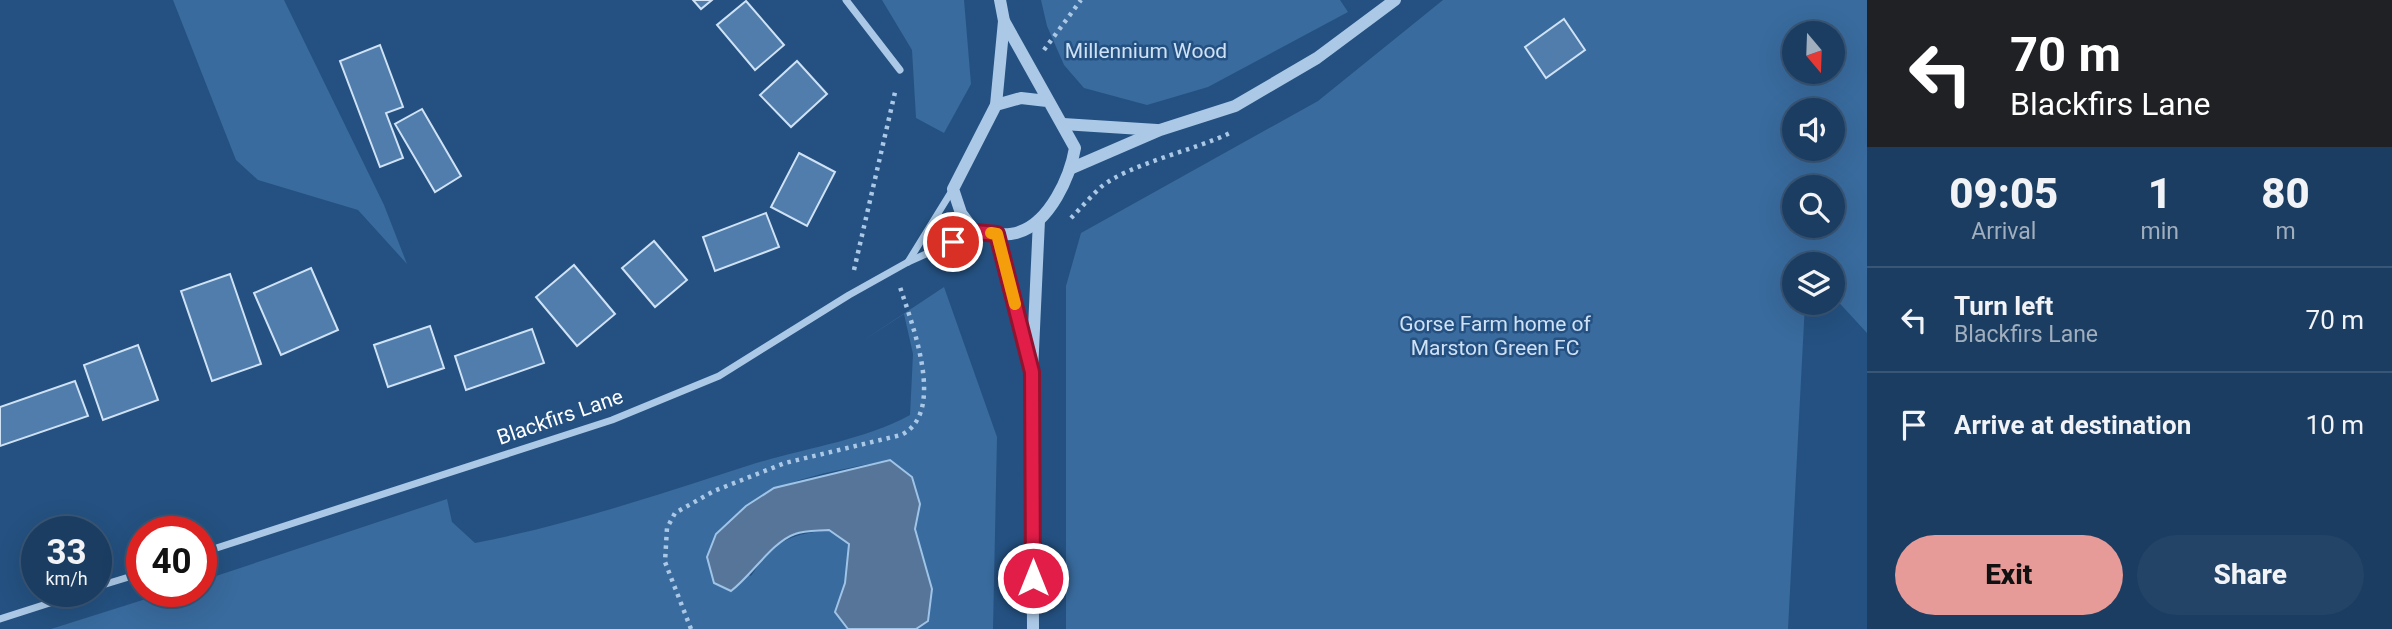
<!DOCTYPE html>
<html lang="en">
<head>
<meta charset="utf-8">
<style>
	:root { --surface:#1b3d61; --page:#244467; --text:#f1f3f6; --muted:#a0aebd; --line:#395676; --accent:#e69b98 }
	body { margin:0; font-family:Roboto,sans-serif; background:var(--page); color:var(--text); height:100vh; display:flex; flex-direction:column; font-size:26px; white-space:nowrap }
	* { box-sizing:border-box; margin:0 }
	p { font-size:23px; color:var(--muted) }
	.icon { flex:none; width:38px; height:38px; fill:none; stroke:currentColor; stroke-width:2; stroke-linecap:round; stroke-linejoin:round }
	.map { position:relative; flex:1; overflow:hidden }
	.panel { display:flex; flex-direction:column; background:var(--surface); width:525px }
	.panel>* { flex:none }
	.hud { background:#202124; color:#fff; overflow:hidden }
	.needle { width:46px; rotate:161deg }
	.tools { position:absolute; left:1782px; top:21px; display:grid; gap:14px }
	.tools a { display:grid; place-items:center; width:63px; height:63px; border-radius:50%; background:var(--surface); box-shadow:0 7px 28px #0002,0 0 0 2px var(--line); font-size:35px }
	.speed { position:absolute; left:21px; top:516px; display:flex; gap:14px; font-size:35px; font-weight:700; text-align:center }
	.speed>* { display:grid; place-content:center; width:91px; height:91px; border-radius:50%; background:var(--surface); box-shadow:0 7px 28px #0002,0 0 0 2px var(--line); line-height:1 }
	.speed small { font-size:18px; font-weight:400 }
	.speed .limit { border:10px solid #d22; background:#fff; color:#111 }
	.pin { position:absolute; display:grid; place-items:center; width:60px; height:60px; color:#fff; margin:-30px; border:4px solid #fff; border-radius:50%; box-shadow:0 2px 7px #0007 }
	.me { position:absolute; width:77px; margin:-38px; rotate:0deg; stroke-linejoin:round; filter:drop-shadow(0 0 5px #0008) }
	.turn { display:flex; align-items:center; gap:24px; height:147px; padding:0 28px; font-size:32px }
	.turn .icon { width:91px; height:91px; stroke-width:2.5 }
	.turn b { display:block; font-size:49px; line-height:60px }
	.eta { display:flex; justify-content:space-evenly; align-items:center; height:119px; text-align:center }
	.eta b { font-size:42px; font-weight:800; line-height:49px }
	.cta { display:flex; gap:14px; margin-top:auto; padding:14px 28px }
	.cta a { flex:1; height:80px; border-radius:42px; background:var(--accent); color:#111; font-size:28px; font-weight:800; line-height:80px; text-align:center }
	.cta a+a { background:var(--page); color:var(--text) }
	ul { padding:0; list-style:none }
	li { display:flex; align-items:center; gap:21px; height:105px; padding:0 28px; border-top:2px solid var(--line) }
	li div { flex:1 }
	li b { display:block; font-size:26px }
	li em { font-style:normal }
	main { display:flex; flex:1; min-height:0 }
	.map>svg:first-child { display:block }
</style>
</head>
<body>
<main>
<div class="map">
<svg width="1867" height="629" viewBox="0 0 1867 629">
	<rect width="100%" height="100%" fill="#245181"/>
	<!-- green -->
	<g fill="#396b9e" fill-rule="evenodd">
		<path d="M173,0H284L384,205L407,264L358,210L258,180L236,160Z"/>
		<path d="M882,0H964L971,84L944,133L916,118L912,50Z"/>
		<path d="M1041,0H1340L1348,12L1208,87L1147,105L1084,88L1064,65L1047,26Z"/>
		<path d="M1443,0H1867V333L1832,295V264H1794V303H1805L1788,629H1066V286L1081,233L1318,101ZM1794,33H1832V72H1794ZM1794,110H1832V149H1794ZM1794,187H1832V226H1794Z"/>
		<path d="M944,287L997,437L993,629H916L928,620L932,589L915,529L920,504L889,460C822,474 734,483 708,557L751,576C774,541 788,535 829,530L849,543L845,583L836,612L848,629H51L168,592H201V581L447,499L452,522L475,543C572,524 654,496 747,466C802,448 860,442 910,415L913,354L904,314L858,344Z"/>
	</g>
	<!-- water -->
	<path fill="#577598" stroke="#9fc4e7" stroke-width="2" d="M890,460L912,477L920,504L915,529L932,589L928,621L916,629H848L835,612L845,583L849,544L829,530C818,531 805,530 795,534C772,542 752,575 731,591L714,583L707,557L716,534L746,506L774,488Z"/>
	<!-- building -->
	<g fill="#507dab" stroke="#cfe2f5" stroke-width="2">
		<path d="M693,0H712L701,9Z"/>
		<path d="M746,1L784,45L755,70L717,25Z"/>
		<path d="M1564,19L1585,50L1546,78L1525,47Z"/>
		<path d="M380,45L403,107L386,113L403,158L380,167L340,61Z"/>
		<path d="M797,61L827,94L791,127L760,95Z"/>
		<path d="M422,109L461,176L435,192L395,124Z"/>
		<path d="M799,153L835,172L807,226L771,207Z"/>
		<path d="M766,213L779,247L715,271L703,237Z"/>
		<path d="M654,241L687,280L655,307L622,268Z"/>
		<path d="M574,265L615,314L577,346L536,297Z"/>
		<path d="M311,268L338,330L281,355L254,293Z"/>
		<path d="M230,274L261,364L212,381L181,291Z"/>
		<path d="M430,326L444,368L388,387L374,345Z"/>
		<path d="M532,329L544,363L466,390L455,356Z"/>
		<path d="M138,345L158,400L103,420L84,365Z"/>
		<path d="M75,381L88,416L0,446V407Z"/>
	</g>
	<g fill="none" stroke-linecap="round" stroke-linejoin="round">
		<!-- path -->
		<g stroke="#abc9e7" stroke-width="4.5" stroke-dasharray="3.5 5" stroke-linecap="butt">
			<path d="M1044,50L1081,0"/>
			<path d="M1071,218C1081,208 1091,196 1101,187C1129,164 1195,150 1230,133"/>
			<path d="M854,270L896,88"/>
			<path d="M691,629L665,562L667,528L675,513L714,491L785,463L901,435C947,413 912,324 900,287"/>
		</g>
		<!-- minor -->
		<g stroke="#abc9e7" stroke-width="7">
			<path d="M846,0L900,70"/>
			<path d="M908,262L953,189"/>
			<path d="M201,553L612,420L719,376L849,295L908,262L975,232"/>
			<path d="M96,587L142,573"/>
			<path d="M0,619L84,592"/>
		</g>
		<!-- tertiary -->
		<g stroke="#abc9e7" stroke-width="12">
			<path d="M1000,0L1004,21L1075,148C1070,177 1050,222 1019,232C1007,237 988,233 975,232L961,213L953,189L996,105L1021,98L1047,101"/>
			<path d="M996,105L1004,21"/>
			<path d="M1063,124L1157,130"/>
			<path d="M1072,168L1160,130L1235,106L1317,58L1395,0"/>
			<path d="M997,234L1029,358"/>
			<path d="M1033,629L1032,372L1039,220"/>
		</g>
	</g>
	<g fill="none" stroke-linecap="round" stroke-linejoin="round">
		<defs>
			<path id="route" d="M953,242L975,232L997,234L1032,372L1033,578"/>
		</defs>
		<!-- route casing -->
		<use href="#route" stroke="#92132f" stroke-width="18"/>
		<!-- route -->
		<use href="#route" stroke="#e11d48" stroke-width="12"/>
		<!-- slow -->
		<path stroke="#f59e0b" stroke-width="12" d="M991,233L997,234L1015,304"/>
	</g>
	<g text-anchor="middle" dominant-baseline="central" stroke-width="5" stroke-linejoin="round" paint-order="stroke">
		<!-- park labels -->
		<g font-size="21" fill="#cfe2f5" stroke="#245181">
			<text x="1146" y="51">Millennium Wood</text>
			<text x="1495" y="324">Gorse Farm home of<tspan x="1495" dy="24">Marston Green FC</tspan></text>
		</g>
		<!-- street labels -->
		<g font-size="21" fill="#fff" stroke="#245181">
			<text transform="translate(560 417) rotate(-19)">Blackfirs Lane</text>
		</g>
	</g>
</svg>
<div class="tools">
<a><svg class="needle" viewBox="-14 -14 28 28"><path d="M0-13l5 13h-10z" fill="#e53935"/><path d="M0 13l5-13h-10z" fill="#a0aebd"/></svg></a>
<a><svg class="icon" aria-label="sound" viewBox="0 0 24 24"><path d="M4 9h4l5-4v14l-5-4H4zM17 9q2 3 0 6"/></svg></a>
<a><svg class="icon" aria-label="search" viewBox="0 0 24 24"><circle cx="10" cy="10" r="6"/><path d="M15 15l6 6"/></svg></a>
<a><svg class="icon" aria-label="layers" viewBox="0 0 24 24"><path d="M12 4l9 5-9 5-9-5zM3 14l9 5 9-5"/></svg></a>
</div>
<div class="speed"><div>33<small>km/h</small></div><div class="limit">40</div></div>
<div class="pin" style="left:953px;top:242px;background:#d93025"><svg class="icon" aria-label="arrive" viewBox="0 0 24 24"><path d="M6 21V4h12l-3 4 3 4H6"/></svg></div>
<svg class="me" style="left:1033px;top:578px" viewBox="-20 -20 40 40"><circle r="17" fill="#e11d48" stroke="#fff" stroke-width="3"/><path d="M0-11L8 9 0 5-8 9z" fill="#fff"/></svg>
</div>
<section class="panel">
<div class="hud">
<div class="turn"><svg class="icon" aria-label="left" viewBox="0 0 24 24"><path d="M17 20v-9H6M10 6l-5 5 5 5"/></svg><div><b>70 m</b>Blackfirs Lane</div></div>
</div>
<div class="eta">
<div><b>09:05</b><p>Arrival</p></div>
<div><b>1</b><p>min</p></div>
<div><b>80</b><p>m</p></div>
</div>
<ul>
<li><svg class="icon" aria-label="left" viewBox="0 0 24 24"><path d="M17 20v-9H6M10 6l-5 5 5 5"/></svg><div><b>Turn left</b><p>Blackfirs Lane</p></div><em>70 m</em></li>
<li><svg class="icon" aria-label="arrive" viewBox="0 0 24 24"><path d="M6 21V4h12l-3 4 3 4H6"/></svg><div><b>Arrive at destination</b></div><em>10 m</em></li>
</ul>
<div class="cta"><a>Exit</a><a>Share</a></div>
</section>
</main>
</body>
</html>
